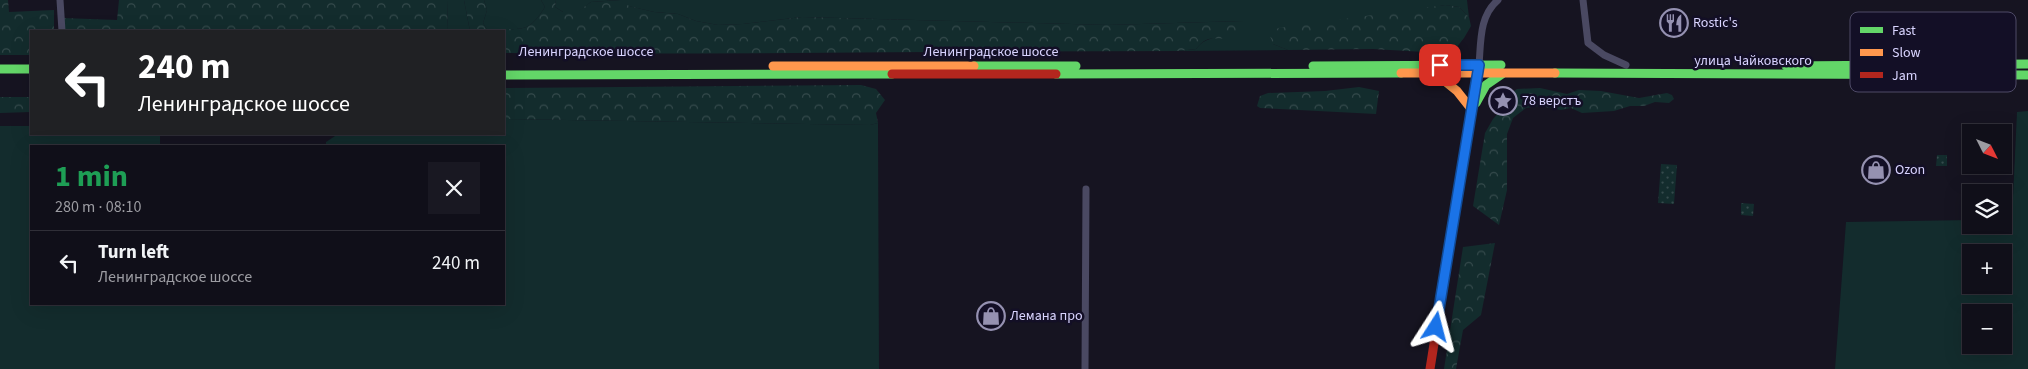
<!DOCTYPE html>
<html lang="en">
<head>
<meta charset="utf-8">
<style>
	:root { --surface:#100f19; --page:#191822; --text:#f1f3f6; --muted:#9c9ca2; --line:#302f38 }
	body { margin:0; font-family:"Source Sans 3",sans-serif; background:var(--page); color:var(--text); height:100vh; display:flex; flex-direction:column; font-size:19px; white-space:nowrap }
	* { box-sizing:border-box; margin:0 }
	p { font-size:16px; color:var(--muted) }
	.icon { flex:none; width:28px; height:28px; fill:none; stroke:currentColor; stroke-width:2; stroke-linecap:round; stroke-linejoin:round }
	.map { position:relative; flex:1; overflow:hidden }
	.panel { position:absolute; left:30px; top:145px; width:475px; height:160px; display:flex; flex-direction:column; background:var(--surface); border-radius:0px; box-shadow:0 5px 20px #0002,0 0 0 1px var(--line) }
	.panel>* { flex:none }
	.banner { position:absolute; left:30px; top:30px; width:475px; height:105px; border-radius:0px; box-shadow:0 5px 20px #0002,0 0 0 1px var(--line); background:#202124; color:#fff; overflow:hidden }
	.needle { width:32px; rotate:132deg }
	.controls { position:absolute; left:1962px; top:124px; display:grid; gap:10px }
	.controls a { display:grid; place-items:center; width:50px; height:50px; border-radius:0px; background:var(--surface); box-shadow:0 5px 20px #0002,0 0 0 1px var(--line); font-size:25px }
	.pin { position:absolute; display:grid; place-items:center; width:42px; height:42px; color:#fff; margin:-21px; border-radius:10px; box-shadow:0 2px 8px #0006 }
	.me { position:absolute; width:55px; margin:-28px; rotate:9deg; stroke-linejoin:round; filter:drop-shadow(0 0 4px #0008) }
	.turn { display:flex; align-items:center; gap:18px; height:105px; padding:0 25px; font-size:22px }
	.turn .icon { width:65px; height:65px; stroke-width:2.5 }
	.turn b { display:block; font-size:35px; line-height:42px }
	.round { display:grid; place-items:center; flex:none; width:52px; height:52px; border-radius:0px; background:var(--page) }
	.overview { display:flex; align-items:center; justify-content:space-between; height:85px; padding:0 25px }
	h1 { font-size:30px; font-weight:700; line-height:38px; color:#1e9e55 }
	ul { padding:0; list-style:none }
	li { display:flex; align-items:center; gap:15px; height:65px; padding:0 25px; border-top:1px solid var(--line) }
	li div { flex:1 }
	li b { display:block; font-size:19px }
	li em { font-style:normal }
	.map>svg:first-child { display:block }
</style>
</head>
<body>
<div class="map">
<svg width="2028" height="369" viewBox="0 0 2028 369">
	<defs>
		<pattern id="forest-crowns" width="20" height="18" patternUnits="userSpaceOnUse" patternTransform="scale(1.25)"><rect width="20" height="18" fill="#132c2d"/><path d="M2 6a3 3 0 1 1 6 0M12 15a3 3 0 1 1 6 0" fill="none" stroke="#354a4c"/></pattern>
		<pattern id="park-dots" width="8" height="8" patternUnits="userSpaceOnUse" patternTransform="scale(1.25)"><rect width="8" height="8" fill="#132c2d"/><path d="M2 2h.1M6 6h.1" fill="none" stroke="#354a4c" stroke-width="1.8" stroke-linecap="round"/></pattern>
	</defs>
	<rect width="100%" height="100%" fill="#161421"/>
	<!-- green -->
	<g fill="#132c2d" fill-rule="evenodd">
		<path d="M448,0H464L470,31H447Z"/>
		<path d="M484,0H541L545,7C526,38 518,26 487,30L483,23L487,10Z"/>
		<path d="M556,0H1467L1469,17L1459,7L1444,5L1273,44L1288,50L1178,51L1196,49C1205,37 1216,37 1230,37L1243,21L1108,25L802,17L743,24L718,25L696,21L678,14L654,12L628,6L620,0L591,2L578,12H563L555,7Z"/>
		<path d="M2028,111V369H1835L1846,222L1971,220V225H2004V220L2012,219L2017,112ZM2004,252V285H1971V252ZM2004,312V345H1971V312Z"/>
		<path d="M504,119L870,125L878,123L879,369H0V126H31V134H160V146H31V304H504V146H326V142L338,134H504Z"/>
	</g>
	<!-- forest -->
	<g fill="url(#forest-crowns)">
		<path d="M0,0H8L9,12L54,10V31H31V55H0Z"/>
		<path d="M119,0H448L447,31H64L63,18L117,20Z"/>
		<path d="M464,0H484L487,10L483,23L487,30C518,26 526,38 545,7L541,0H556L555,7L563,12H577L591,2L621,0L629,6L654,12L678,14L696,21L718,25L743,24L802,17L1108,25L1243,21L1242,30C1238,32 1234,35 1231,37C1216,42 1209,32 1196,49L1178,51C953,51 728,55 504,53V31H470Z"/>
		<path d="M1445,5L1459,7L1469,17L1471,26L1464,38L1456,48L1442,53L1373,49L1288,50L1273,44L1270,36L1278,28Z"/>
		<path d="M861,85L876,89L885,100L876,113L878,123L870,125L504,119V88Z"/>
		<path d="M1359,87L1379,91L1376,114L1260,108L1257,106L1260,96L1268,93L1325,91Z"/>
		<path d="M1540,88L1567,94L1579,90L1601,91L1639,98L1667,93L1672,95L1674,99L1669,103L1655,102L1644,106H1630L1614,111L1582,113L1571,108L1561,110L1540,106L1526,108L1513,118L1507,134V190L1499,225L1473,206L1485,133L1493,119L1503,108L1506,97L1517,89Z"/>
		<path d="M0,97H31V112L0,113Z"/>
		<path d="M1495,243L1481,315L1463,330L1456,369H1444L1463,247Z"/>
	</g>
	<!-- park -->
	<g fill="url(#park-dots)">
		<path d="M1937,155H1947V166H1936Z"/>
		<path d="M1661,164L1677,165L1674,204L1658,203Z"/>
		<path d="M1741,203L1754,204L1753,216L1741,215Z"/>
	</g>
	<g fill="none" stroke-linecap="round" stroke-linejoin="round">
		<!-- street -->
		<g stroke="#4a4962" stroke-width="7">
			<path d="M60,0L62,31"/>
			<path d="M1583,0L1588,43L1604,55L1626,65"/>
			<path d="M1479,65C1481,42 1479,16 1498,0"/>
			<path d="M1085,369L1086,189"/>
		</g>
		<!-- fast -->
		<g stroke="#63d668" stroke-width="9">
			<path d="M974,66H1076"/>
			<path d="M1313,66L1501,65"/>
			<path d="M1786,66L2028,64"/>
			<path d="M0,69H31"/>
			<path d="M1555,73L2028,75"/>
			<path d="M1056,74L1401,73"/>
			<path d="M504,75L892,74"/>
			<path d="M1476,103L1486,85L1502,74"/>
			<path d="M1468,130L1478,68"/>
		</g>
		<!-- slow -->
		<g stroke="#ff974d" stroke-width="9">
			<path d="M773,66H974"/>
			<path d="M1401,73H1555"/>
			<path d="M1436,74L1457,91L1472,110"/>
		</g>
		<!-- jam -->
		<g stroke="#b3261e" stroke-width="9">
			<path d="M892,74H1056"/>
			<path d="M1430,369L1468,130"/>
		</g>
	</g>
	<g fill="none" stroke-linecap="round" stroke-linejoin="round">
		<defs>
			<path id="route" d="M1436,327L1479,65H1440"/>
		</defs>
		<!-- route casing -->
		<use href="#route" stroke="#114b97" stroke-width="12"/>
		<!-- route -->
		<use href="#route" stroke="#1a73e8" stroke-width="9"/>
	</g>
	<!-- icons -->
	<defs>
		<symbol id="restaurant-ring" viewBox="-11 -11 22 22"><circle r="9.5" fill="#130f26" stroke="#9591b1" stroke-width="1.5"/><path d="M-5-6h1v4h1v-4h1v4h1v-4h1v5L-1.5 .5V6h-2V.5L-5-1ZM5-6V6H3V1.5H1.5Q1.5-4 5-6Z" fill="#9591b1"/></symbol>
		<symbol id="sight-ring" viewBox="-11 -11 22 22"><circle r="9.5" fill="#130f26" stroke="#9591b1" stroke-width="1.5"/><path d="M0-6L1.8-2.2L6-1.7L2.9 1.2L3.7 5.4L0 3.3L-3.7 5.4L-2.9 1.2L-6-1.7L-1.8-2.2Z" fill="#9591b1"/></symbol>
		<symbol id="shop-ring" viewBox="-11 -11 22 22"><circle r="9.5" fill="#130f26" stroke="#9591b1" stroke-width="1.5"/><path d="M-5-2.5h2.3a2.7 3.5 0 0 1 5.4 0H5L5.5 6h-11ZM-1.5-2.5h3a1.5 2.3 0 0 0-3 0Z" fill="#9591b1"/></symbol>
	</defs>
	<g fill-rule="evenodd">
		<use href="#restaurant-ring" x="1658" y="7" width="32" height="32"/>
		<use href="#sight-ring" x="1487" y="85" width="32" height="32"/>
		<use href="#shop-ring" x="1860" y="154" width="32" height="32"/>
		<use href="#shop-ring" x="975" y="300" width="32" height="32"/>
	</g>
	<g text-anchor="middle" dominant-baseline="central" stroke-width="5" stroke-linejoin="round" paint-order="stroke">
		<!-- poi labels -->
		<g font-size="14" fill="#d9d4ff" stroke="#130f26" text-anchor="start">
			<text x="1693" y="23">Rostic's</text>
			<text x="1522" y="101">78 верстъ</text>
			<text x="1895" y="170">Ozon</text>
			<text x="1010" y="316">Лемана про</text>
		</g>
		<!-- street labels -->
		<g font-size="14" fill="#d9d4ff" stroke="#130f26">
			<text x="586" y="52">Ленинградское шоссе</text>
			<text x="991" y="52">Ленинградское шоссе</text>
			<text x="1753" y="61">улица Чайковского</text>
		</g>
	</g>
	<!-- legend -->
	<rect x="1850" y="12" width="166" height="80" rx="8" fill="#130f26" stroke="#4e4a67" stroke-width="1"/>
	<rect x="1860" y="27" width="23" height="6" fill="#63d668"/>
	<rect x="1860" y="49" width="23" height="7" fill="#ff974d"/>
	<rect x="1860" y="72" width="23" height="6" fill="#b3261e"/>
	<g font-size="14" fill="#d9d4ff">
		<text x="1892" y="35">Fast</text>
		<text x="1892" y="57">Slow</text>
		<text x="1892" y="80">Jam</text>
	</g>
</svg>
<div class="controls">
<a><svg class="needle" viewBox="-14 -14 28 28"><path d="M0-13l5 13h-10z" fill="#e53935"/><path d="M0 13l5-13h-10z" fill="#9c9ca2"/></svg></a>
<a><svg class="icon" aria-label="layers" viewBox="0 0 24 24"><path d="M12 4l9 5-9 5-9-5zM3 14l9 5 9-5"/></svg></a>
<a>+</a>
<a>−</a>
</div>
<div class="pin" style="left:1440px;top:65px;background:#d93025"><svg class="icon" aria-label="arrive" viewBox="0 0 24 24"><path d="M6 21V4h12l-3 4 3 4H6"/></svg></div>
<svg class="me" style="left:1436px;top:327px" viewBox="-20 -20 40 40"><path d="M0-17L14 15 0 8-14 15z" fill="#1a73e8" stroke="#fff" stroke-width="4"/></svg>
<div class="banner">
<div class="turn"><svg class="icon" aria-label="left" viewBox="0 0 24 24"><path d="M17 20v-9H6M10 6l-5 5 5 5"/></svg><div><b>240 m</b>Ленинградское шоссе</div></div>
</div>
<section class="panel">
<div class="overview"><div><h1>1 min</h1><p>280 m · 08:10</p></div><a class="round"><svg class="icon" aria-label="close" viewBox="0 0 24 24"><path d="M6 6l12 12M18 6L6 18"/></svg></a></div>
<ul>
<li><svg class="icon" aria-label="left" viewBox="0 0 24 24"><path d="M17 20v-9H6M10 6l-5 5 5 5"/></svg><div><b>Turn left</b><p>Ленинградское шоссе</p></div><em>240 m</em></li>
</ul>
</section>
</div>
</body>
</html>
